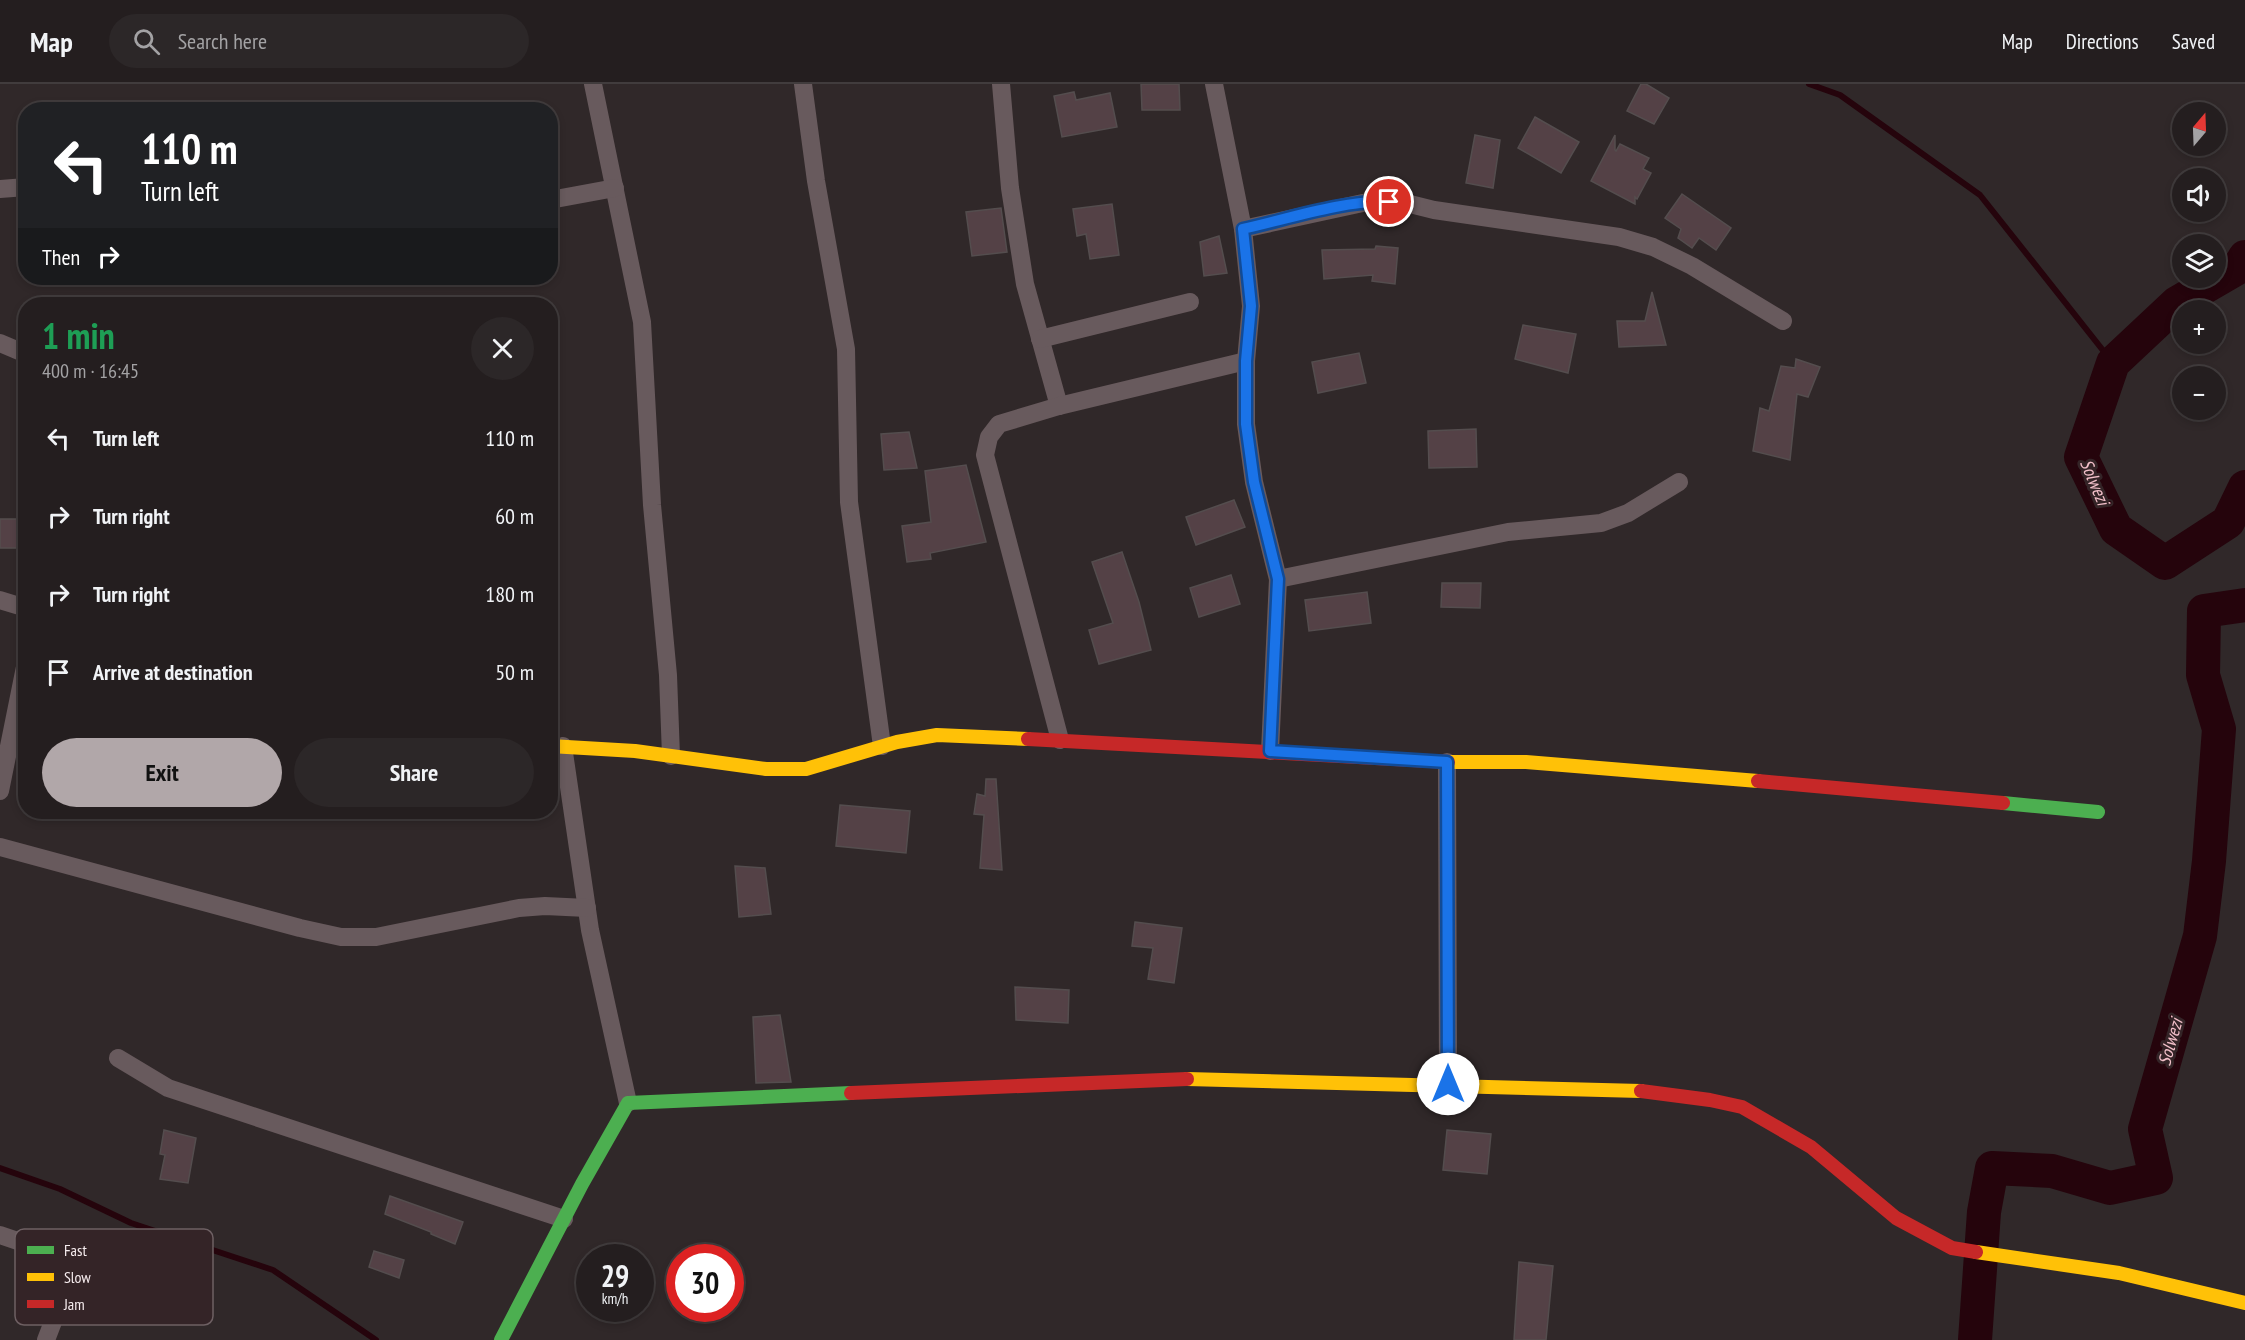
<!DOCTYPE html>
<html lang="en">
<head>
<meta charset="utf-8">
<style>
	:root { --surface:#241e1f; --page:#2c2728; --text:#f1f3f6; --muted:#a3a2a4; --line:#413c3d; --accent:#b1a7a9 }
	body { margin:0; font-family:"PT Sans Narrow",sans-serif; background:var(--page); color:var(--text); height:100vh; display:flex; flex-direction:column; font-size:22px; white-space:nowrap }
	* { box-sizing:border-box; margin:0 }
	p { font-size:20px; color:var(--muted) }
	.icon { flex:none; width:33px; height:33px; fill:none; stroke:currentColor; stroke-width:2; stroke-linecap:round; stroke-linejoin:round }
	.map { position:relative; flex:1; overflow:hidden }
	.details { position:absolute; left:18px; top:213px; width:540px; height:522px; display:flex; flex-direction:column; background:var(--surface); border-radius:24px; box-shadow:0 3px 9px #0003,0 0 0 2px var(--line) }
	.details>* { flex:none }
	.hud { position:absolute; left:18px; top:18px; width:540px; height:183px; border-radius:24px; box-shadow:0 3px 9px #0003,0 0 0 2px var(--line); background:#202124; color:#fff; overflow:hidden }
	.needle { width:39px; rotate:19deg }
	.tools { position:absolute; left:2172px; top:18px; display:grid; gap:12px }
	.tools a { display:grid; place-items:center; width:54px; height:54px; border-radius:50%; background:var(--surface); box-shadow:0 3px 9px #0003,0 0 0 2px var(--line); font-size:30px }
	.speed { position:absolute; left:576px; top:1160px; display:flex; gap:12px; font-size:30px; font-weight:700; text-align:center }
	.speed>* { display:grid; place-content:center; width:78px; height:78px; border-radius:50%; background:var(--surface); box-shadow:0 3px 9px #0003,0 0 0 2px var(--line); line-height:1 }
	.speed small { font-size:15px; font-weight:400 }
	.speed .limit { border:9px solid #d22; background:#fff; color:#111 }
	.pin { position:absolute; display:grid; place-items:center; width:51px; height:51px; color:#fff; margin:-26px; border:3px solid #fff; border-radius:50%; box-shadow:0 2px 6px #0007 }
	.me { position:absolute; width:66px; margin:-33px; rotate:0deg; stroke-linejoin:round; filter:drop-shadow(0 0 4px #0008) }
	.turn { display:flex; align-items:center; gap:21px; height:126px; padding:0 24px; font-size:27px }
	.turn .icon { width:78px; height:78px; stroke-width:2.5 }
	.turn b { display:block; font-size:42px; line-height:51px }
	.then { display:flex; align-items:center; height:57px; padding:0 24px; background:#0003; gap:12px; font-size:22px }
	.round { display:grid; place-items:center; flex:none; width:63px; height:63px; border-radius:32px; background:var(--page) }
	.overview { display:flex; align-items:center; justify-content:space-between; height:102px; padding:0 24px }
	h1 { font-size:36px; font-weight:800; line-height:45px; color:#1e9e55 }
	.button { display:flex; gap:12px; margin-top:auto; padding:12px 24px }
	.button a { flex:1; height:69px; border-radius:36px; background:var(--accent); color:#111; font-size:24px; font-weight:800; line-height:69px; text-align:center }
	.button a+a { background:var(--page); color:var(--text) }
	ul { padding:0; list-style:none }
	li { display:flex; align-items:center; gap:18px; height:78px; padding:0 24px }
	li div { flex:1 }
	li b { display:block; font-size:22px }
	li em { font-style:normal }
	header { display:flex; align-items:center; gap:36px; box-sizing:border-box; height:84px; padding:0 30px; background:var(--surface); border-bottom:2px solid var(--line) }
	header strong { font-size:28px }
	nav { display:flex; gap:33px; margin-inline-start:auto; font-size:21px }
	.search { width:420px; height:54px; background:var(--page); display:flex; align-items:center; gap:15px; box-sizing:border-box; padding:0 21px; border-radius:33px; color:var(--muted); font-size:22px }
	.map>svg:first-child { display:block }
</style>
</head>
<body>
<header>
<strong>Map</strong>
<div class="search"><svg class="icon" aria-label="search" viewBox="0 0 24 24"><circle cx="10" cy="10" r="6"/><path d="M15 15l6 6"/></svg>Search here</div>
<nav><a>Map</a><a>Directions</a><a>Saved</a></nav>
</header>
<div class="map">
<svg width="2245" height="1256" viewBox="0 0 2245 1256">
	<rect width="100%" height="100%" fill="#302829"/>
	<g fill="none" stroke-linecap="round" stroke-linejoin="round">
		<!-- stream -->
		<g stroke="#25040c" stroke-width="6">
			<path d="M1809,0L1840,11L1980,111L2113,279"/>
			<path d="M0,1084L60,1105L131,1139L273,1186L376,1256"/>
		</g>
		<!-- river -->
		<g stroke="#25040c" stroke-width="34">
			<path d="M2245,173L2239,183L2177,219L2113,279L2081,373L2116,445L2165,479L2228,438L2245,403"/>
			<path d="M1975,1256L1984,1128L1992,1084L2052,1087L2110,1104L2156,1094L2145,1045L2200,852L2209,777L2219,645L2203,591L2204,527L2245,521"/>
		</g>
	</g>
	<!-- building -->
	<g fill="#544146" stroke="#544d4e" stroke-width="1.5">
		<path d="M1141,0H1179L1180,26H1142Z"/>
		<path d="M1641,0H1646L1669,14L1654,40L1627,27Z"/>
		<path d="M1074,8L1076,16L1110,9L1117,43L1062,53L1054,12Z"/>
		<path d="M1535,33L1579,58L1561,89L1518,64Z"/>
		<path d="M1475,51L1500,56L1493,104L1466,99Z"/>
		<path d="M1615,51V66L1616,67L1620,60L1649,74L1643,85L1651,89L1637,115L1635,113V120L1591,97Z"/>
		<path d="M1682,110L1731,144L1716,166L1699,154L1692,164L1678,154L1681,145L1665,134Z"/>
		<path d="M1112,120L1119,171L1090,175L1086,150L1077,152L1073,125Z"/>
		<path d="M1001,124L1007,168L972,172L966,128Z"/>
		<path d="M1219,152L1227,189L1204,192L1200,158Z"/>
		<path d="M1376,162L1398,164L1395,200L1372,197L1373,191L1324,195L1322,166L1375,165Z"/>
		<path d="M1652,208L1666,261L1619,263L1617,237H1645Z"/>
		<path d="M1523,241L1576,250L1568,289L1515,275Z"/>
		<path d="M1359,269L1366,299L1318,309L1312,278Z"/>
		<path d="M1796,275L1820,283L1808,313L1797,310L1790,376L1753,367L1760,324L1769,327L1781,282L1795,284Z"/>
		<path d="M1476,345L1477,383L1429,384L1428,347Z"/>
		<path d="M909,348L917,384L884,386L881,350Z"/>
		<path d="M966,381L986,458L930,469L931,475L907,478L902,442L931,438L925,387Z"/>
		<path d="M1234,416L1245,443L1196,461L1186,433Z"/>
		<rect x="0" y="435" width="26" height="29"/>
		<path d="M1122,468L1139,518L1151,566L1099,580L1089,546L1113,539L1092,478Z"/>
		<path d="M1231,491L1240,520L1199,533L1190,504Z"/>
		<path d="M1442,499H1481L1480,524L1441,523Z"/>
		<path d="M1367,508L1371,539L1309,547L1305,516Z"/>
		<path d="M986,695H996L1002,786L980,784L984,731L974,730L977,710L985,712Z"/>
		<path d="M840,721L910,727L906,769L836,762Z"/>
		<path d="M735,782L765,784L771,830L739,833Z"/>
		<path d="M1135,838L1182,844L1174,899L1148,895L1153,864L1132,862Z"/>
		<path d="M1015,903L1069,906L1068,939L1016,936Z"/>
		<path d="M780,931L791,998L756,999L753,933Z"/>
		<path d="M164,1046L196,1054L188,1099L160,1095L165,1071L160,1070Z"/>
		<path d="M1447,1046L1491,1050L1487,1090L1443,1086Z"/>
		<path d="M390,1112L463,1138L455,1160L431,1150V1148L385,1130Z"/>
		<path d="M374,1167L404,1176L399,1194L369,1183Z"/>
		<path d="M1519,1178L1553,1182L1546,1256H1514Z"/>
	</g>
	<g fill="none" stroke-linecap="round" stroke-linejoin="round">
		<!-- street -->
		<g stroke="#685a5d" stroke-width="18">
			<path d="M593,0L642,238L652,421L668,591L671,672"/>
			<path d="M803,0L816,97L846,265L849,418L882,662"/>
			<path d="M1001,0L1010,104L1025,200L1059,322"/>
			<path d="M1214,0L1243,145L1251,222L1246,277V340L1254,398L1278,495L1270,667"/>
			<path d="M0,105L26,103"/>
			<path d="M550,116L615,104"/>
			<path d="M1243,145L1372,117L1406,119L1434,126L1619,153L1653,163L1692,182L1783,237"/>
			<path d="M1040,255L1190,218"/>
			<path d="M0,259L26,270"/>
			<path d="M1278,495L1508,448L1601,439L1628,429L1679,398"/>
			<path d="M0,516L26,524"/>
			<path d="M1060,656L985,371L989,353L999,340L1059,322L1246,277"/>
			<path d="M563,662L590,846L628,1019"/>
			<path d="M1447,678L1448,1000"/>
			<path d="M0,707L26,578"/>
			<path d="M0,763L300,844L341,853H376L519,824L545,822L587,824"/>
			<path d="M118,974L168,1004L564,1135"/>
			<path d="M0,1151L47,1167L66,1204L46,1256"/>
		</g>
		<!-- fast -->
		<g stroke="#4caf50" stroke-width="14">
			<path d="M2003,719L2098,728"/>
			<path d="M501,1256L582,1100L628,1019L851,1009"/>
		</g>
		<!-- slow -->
		<g stroke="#ffc107" stroke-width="14">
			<path d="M550,662L635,667L766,685H806L897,658L937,651L1028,655"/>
			<path d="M1448,678H1526L1758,697"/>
			<path d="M1187,995L1641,1007"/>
			<path d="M1976,1168L2119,1189L2245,1219"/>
		</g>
		<!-- jam -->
		<g stroke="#c62828" stroke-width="14">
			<path d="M1028,655L1448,678"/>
			<path d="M1758,697L2003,719"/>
			<path d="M1641,1007L1710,1016L1742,1023L1811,1063L1896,1134L1952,1164L1976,1168"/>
			<path d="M851,1009L1187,995"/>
		</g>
	</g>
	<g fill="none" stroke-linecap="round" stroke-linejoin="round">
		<defs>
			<path id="route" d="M1389,118C1344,116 1288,135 1243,145L1251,222L1246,277V340L1254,398L1278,495L1270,667L1447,678L1448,1000"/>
		</defs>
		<!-- route casing -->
		<use href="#route" stroke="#114b97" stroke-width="15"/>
		<!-- route -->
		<use href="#route" stroke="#1a73e8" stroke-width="10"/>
	</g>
	<g text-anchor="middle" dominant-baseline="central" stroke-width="6" stroke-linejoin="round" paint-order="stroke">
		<!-- water labels -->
		<g font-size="18" font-style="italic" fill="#f3c0ca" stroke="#342427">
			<text transform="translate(2095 398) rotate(67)">Solwezi</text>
			<text transform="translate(2170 958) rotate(-74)">Solwezi</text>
		</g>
	</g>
	<!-- legend -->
	<rect x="15" y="1145" width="198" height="96" rx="9" fill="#342427" stroke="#6e6063" stroke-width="1.5"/>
	<rect x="27" y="1162" width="27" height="8" fill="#4caf50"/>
	<rect x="27" y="1189" width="27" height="8" fill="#ffc107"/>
	<rect x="27" y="1216" width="27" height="8" fill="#c62828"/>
	<g font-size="16" fill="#f6ecee">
		<text x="64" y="1172">Fast</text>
		<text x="64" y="1199">Slow</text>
		<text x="64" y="1226">Jam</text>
	</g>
</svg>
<div class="tools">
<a><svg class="needle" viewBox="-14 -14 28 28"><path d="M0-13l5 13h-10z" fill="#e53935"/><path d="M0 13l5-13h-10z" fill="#a3a2a4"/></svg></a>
<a><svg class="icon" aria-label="sound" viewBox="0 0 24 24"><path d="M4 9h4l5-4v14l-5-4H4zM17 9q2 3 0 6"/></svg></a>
<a><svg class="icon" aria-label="layers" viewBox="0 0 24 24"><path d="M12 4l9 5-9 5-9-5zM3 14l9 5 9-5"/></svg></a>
<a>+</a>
<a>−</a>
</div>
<div class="speed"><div>29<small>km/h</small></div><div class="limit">30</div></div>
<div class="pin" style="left:1389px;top:118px;background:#d93025"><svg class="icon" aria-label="arrive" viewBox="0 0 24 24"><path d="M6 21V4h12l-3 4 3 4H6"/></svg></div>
<svg class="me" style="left:1448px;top:1000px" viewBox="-20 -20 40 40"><circle r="19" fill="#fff"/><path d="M0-13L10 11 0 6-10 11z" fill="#1a73e8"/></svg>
<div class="hud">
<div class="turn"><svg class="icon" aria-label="left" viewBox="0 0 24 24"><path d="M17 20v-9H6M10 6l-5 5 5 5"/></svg><div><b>110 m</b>Turn left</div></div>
<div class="then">Then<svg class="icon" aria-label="right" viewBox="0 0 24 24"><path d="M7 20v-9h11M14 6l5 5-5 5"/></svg></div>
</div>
<section class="details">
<div class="overview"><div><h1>1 min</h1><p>400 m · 16:45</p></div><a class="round"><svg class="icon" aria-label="close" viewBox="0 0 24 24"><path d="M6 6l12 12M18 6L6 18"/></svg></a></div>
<ul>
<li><svg class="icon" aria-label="left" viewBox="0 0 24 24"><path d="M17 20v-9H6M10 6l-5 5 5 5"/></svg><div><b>Turn left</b></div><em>110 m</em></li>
<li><svg class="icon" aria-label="right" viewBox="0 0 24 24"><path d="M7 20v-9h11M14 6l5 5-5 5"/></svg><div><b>Turn right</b></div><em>60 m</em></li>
<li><svg class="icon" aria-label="right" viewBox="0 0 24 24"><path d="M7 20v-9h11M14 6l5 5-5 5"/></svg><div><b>Turn right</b></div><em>180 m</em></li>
<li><svg class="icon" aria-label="arrive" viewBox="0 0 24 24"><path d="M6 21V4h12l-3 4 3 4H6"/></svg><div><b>Arrive at destination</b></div><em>50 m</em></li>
</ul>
<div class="button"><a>Exit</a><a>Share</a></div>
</section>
</div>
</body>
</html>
